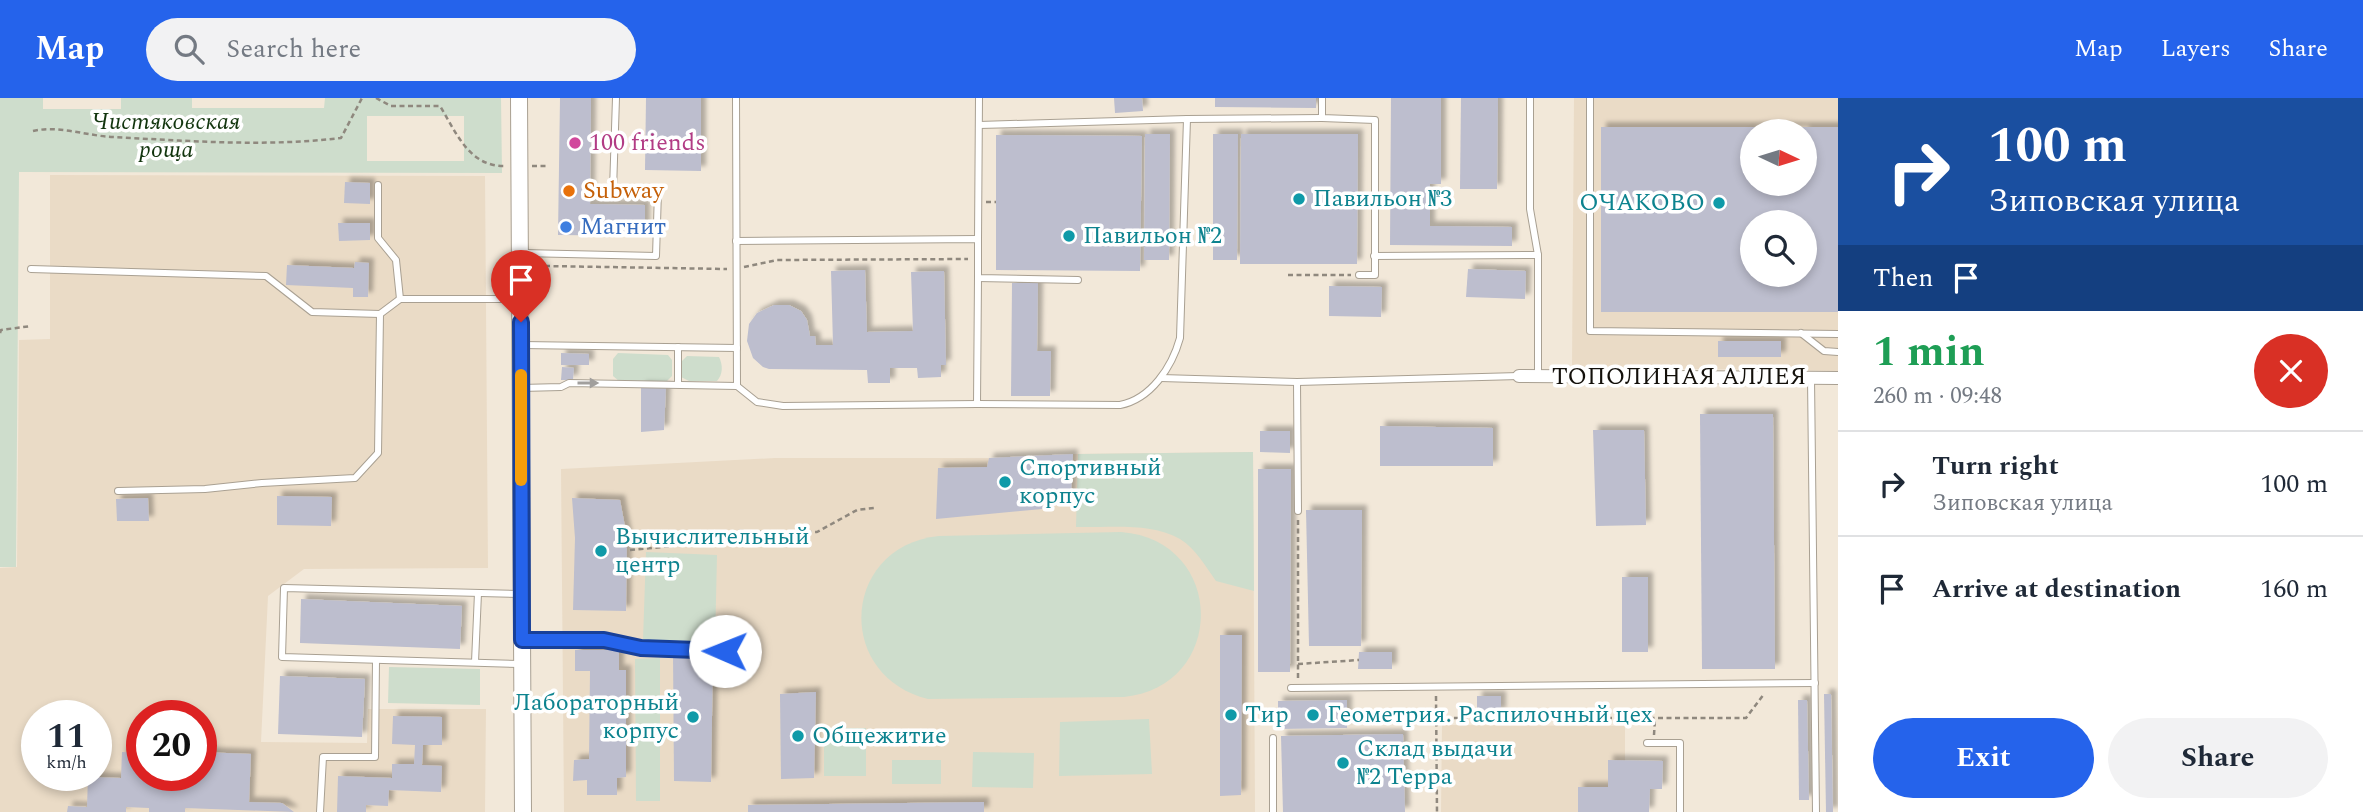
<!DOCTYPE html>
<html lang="en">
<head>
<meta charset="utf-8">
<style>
	:root { --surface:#fff; --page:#f2f2f3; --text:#1f2937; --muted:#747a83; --line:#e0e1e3; --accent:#2563eb }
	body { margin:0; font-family:Spectral,serif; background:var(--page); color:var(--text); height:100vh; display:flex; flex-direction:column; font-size:26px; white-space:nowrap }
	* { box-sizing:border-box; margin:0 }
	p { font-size:23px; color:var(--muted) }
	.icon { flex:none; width:38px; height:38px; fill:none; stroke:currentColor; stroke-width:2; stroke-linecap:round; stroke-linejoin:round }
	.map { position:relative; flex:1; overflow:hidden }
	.sheet { display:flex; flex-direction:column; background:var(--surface); width:525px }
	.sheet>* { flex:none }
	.hud { background:#1a4fa0; color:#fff; overflow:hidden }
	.needle { width:46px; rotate:94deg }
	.controls { position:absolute; left:1740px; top:21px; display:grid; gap:14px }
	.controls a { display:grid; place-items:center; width:77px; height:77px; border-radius:50%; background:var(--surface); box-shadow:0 4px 10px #0003; font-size:35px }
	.speed { position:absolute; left:21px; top:602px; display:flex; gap:14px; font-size:35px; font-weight:700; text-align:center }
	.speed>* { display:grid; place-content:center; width:91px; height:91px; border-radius:50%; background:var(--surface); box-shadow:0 4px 10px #0003; line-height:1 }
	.speed small { font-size:18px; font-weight:400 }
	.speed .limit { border:10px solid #d22; background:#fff; color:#111 }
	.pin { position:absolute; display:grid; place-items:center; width:60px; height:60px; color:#fff; margin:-72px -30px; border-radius:50% 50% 50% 0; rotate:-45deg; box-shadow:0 0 7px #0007 }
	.pin .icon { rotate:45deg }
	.me { position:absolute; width:77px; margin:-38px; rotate:271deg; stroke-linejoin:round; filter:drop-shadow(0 0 5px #0008) }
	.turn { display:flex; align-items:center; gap:24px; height:147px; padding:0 35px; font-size:32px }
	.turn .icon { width:91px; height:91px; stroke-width:2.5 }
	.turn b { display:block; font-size:49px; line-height:60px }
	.then { display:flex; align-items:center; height:66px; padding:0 35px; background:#0003; gap:14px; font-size:26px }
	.round { display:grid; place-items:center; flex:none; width:74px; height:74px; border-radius:37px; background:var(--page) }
	.headline { display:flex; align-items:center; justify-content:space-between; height:119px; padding:0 35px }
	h1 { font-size:42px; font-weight:700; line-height:52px; color:#1e9e55 }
	.action { display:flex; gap:14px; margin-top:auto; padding:14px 35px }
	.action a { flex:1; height:80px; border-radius:42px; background:var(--accent); color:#fff; font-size:28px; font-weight:700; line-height:80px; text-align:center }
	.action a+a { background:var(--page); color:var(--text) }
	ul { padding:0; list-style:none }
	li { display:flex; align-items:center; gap:21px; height:105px; padding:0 35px; border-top:2px solid var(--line) }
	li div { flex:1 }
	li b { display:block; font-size:26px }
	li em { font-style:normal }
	header { display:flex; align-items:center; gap:42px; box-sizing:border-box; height:98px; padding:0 35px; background:var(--accent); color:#fff }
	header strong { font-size:33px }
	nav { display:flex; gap:38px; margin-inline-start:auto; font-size:24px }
	.search { width:490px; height:63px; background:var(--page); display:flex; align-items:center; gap:18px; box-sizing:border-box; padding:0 24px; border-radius:38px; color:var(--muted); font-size:26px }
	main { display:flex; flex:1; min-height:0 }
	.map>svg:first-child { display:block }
</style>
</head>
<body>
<header>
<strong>Map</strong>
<div class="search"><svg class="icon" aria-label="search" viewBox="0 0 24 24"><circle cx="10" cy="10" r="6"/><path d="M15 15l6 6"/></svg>Search here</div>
<nav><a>Map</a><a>Layers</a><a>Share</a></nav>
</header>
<main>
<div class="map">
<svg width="1838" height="714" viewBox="0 0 1838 714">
	<defs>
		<filter id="shadow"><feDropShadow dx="5" dy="-5" stdDeviation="2" flood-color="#0004"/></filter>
	</defs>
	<rect width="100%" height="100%" fill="#f2e8d9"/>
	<!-- built -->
	<g fill="#eadbc6" fill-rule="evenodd">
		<path d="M1574,0H1838V273L1572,269ZM1752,33H1804V86H1752ZM1752,124H1804V177H1752Z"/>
		<path d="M50,77L485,78L488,470L304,471L268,498L261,644L367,645L368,611H486L485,714H0V470L17,469L19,242L50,241ZM37,618H96V677H37ZM142,618H201V677H142Z"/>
		<path d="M1253,354L1255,714H564L561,371L775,360H989L1073,356Z"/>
		<path d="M1442,627L1625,628V663H1608V689H1578V714H1441Z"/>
	</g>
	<!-- green -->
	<g fill="#ceddcc" fill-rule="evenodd">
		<path d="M0,0H43V11H121V0H192V10H324L325,0H501L502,75L19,74L16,469H0ZM464,18V63H367V18Z"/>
		<path d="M618,255L668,257L672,262V278L667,283H619L613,278V261Z"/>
		<path d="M687,258L719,259C723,267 723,276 717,283H689L681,279L682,263Z"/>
		<path d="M1253,354L1254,493L1216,483C1206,469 1196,451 1180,441C1151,424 1109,430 1076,429L1078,356Z"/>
		<path d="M1121,434C1226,442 1228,588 1124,599L928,601C834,578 841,448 939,438Z"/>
		<path d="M646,454L717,457L715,546L643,542Z"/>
		<path d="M660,560V703H636L635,561Z"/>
		<path d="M389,569L480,571V607L388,605Z"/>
		<path d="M1149,621L1152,676L1059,678L1060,624Z"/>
		<rect x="824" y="630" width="42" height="48"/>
		<path d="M973,654L1034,655L1033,690L972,689Z"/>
		<rect x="892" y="662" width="49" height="24"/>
	</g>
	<!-- building -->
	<g fill="#bdbece" fill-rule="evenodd" filter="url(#shadow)">
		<path d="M560,0H591L590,106L645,107V138L558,137Z"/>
		<path d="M646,0H701V73L645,72Z"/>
		<path d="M1114,0H1142L1143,13L1115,15Z"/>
		<path d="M1215,0H1316V10L1215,9Z"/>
		<path d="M1391,0H1441V86H1430V128L1512,129V148L1390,147Z"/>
		<path d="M1461,0H1498L1497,91H1460Z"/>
		<path d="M1601,29H1838V214H1601ZM1752,33H1804V86H1752ZM1752,124H1804V177H1752Z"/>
		<path d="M1145,36H1170L1169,162H1144Z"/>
		<path d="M1213,36H1238L1237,162H1213Z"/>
		<path d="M1241,36H1358L1357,166H1240Z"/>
		<path d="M996,37L1142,38L1140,173L996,172Z"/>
		<path d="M345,84L370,85V106L344,105Z"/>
		<path d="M338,125H370V142L339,143Z"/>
		<path d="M355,164L369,165L368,199H353V190L286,187L287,167L354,170Z"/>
		<path d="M1468,171L1526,173L1525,201L1466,199Z"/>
		<path d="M865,172L867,234L913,233L911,174L944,173L946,267H941V279L918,280L917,270H890V285H868L867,272L769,271L763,269L753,260L747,243L749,226L757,215L774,207H789L801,213L807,222L810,238H815L816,247H833L831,173Z"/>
		<path d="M1012,185H1038L1037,253H1051L1050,298H1011Z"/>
		<path d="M1329,188L1382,189L1381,219L1329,218Z"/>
		<rect x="1718" y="243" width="63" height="16"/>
		<path d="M561,255L589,256V267H561Z"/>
		<path d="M562,269L574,270L573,282H561Z"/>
		<path d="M641,288L666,289L664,332L641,334Z"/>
		<path d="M1700,316H1773L1775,571H1702Z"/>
		<path d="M1380,328L1493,330V368H1380Z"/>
		<path d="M1593,332H1644L1646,427L1596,428Z"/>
		<path d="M1260,333H1290V355L1260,354Z"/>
		<path d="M1073,356L1071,399H1044L1042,411L936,421L938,370L987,369L989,360Z"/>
		<path d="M1258,371H1291L1290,574H1258Z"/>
		<path d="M277,398L332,399L331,428L277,427Z"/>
		<path d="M148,400L149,423H117L116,401Z"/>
		<path d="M572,400L620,402L627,439L626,513L573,512L575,440Z"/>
		<path d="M1306,412H1362L1361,548H1309Z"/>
		<rect x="1622" y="479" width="26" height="75"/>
		<path d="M301,501L462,508L460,551L300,545Z"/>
		<path d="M1220,537H1242L1241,697L1220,698Z"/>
		<path d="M575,552H619V572H626V679L617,680V697H587V682L573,683L574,662L589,661L590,573H575Z"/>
		<path d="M673,554L713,555L711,684L674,683Z"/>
		<path d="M1359,554H1392V571H1358Z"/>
		<path d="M280,578L365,581L362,639L278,636Z"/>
		<path d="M816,594L814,680L781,681L780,596Z"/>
		<path d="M1824,596H1831L1833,714H1826Z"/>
		<rect x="1477" y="598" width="24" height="17"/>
		<path d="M1347,602V630L1278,631V603Z"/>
		<path d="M1798,602H1807L1809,702H1799Z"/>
		<path d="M393,618L442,619V647H423L422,667L442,668L441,694L389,692L388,708L366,707V714H337L338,678L392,680V666H414L415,647L392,646Z"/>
		<path d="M1403,636L1405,714H1283L1281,638Z"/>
		<path d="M122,654L142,655V677H174V686L193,687V677H201V654L251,656L249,704L282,705L294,714L185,710V714H149V710L126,709V714H67L68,708L87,709L88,679L121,680Z"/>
		<path d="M1608,662L1663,663L1662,691H1650L1649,714H1578V689H1608Z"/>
		<path d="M984,704V714H748V707Z"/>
	</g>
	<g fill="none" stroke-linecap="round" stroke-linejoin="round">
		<defs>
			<g id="service">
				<path d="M736,0L737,288"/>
				<path d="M1322,0V20L1375,22V177H1359"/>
				<path d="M1530,0V111L1538,157"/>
				<path d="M1590,0V233L1838,236"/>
				<path d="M979,27L1187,21"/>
				<path d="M378,87V140L396,162L400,201"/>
				<path d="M978,141L979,0"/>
				<path d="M736,143L978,141V180L1078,182"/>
				<path d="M522,155L656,158L658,93L613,92L616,0"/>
				<path d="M1374,158L1538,157V278"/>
				<path d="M31,171L266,178L312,214L380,216"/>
				<path d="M1801,235L1824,253L1838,254"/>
				<path d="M522,247L737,250"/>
				<path d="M678,249V286"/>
				<path d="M1161,280L1297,284L1519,278"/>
				<path d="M1811,280L1816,714"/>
				<path d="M1297,284L1298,413"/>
				<path d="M521,290L561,289L569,285L737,288L757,304L783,308L977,306L1120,307C1151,301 1172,269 1180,240L1187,21L1322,20"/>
				<path d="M977,306L978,180"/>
				<path d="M118,393L205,391L262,385L355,380L378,355L380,216L400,201H518"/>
				<path d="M524,542H604L641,550L725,553"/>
				<path d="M475,564L478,495"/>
				<path d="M520,566L282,559L284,490L521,496"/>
				<path d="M1291,590L1815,585"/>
				<path d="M1273,640V714"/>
				<path d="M1647,645H1680V714"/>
				<path d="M320,714L323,659H375L376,562"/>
			</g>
			<path id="minor" d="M1519,278L1838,280"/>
			<path id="tertiary" d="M519,0L523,714"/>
		</defs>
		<!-- service casing -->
		<use href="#service" stroke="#a9a092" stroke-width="8"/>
		<!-- minor casing -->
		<use href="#minor" stroke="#a9a092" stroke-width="14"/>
		<!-- tertiary casing -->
		<use href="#tertiary" stroke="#a9a092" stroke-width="18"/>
		<!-- path -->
		<g stroke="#8f887e" stroke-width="2.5" stroke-dasharray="5 3.5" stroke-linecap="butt">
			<path d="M376,0L391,8H440C456,34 469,69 505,68"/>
			<path d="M33,33C59,27 87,38 113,39C189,43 266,49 341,40L362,0"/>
			<path d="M532,68H547"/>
			<path d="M986,104H996"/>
			<path d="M545,168L727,171"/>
			<path d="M744,169L777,162L968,161"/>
			<path d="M1288,177H1351"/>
			<path d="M0,235L1,232L31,228"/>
			<path d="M1298,422V580"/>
			<path d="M630,452L673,448L736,433L817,434L857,412L874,410"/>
			<path d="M1298,566L1359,562"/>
			<path d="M1436,598L1437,714"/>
			<path d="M1437,620H1746L1764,596"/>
			<path d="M1654,637L1655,620"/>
		</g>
		<!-- service -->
		<use href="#service" stroke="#fff" stroke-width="6"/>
		<!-- minor -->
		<use href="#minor" stroke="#fff" stroke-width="12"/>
		<!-- tertiary -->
		<use href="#tertiary" stroke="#fff" stroke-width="16"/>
	</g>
	<!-- one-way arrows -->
	<defs><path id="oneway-solid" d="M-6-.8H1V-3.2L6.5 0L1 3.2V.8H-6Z" transform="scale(1.75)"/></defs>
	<use fill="#a19f9d" href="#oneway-solid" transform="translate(588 285)"/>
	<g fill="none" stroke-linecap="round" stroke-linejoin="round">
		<defs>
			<path id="route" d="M521,224L522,542H604L641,550L725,553"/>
		</defs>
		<!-- route casing -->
		<use href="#route" stroke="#184099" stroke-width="18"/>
		<!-- route -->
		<use href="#route" stroke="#2563eb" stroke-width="12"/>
		<!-- slow -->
		<path stroke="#f59e0b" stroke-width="12" d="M521,277V382"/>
	</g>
	<!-- markers -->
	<circle fill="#d1479c" stroke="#fff" stroke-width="2.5" cx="575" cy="45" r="7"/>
	<circle fill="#e8710a" stroke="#fff" stroke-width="2.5" cx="569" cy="93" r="7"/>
	<g fill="#0f9aa8" stroke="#fff" stroke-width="2.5">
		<circle cx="1299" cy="101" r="7"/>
		<circle cx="1719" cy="105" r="7"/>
		<circle cx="1069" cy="138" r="7"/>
		<circle cx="1005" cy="384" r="7"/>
		<circle cx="601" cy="453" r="7"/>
		<circle cx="1231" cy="617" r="7"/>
		<circle cx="1313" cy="617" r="7"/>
		<circle cx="693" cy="619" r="7"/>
		<circle cx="798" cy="638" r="7"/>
		<circle cx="1343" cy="665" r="7"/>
	</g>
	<circle fill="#3f7fe0" stroke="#fff" stroke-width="2.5" cx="566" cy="129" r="7"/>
	<g text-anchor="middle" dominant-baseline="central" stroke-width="7" stroke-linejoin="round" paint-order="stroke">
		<!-- park labels -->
		<g font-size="24" font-style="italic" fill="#12350e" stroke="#fff">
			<text x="166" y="24">Чистяковская<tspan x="166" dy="28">роща</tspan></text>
		</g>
		<!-- hotel labels -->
		<g font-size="24" fill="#b23c85" stroke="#fff" text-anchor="start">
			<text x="589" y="45">100 friends</text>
		</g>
		<!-- food labels -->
		<g font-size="24" fill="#c56008" stroke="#fff" text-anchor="start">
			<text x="583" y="93">Subway</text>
		</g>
		<!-- culture labels -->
		<g font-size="24" fill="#0d838f" stroke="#fff" text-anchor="start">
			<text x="1313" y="101">Павильон №3</text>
			<text x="1705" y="105" text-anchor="end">ОЧАКОВО</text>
			<text x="1083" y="138">Павильон №2</text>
			<text x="1019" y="370">Спортивный<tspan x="1019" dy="28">корпус</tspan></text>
			<text x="615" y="439">Вычислительный<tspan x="615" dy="28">центр</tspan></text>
			<text x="679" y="605" text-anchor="end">Лабораторный<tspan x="679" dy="28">корпус</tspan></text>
			<text x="1245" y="617">Тир</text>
			<text x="1327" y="617">Геометрия. Распилочный цех</text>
			<text x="812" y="638">Общежитие</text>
			<text x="1357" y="651">Склад выдачи<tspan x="1357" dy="28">№2 Терра</tspan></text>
		</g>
		<!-- shop labels -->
		<g font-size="24" fill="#366cbe" stroke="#fff" text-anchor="start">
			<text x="580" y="129">Магнит</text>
		</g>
		<!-- street labels -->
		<g font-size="24" fill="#13100b" stroke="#fff">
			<text x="1679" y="279">ТОПОЛИНАЯ АЛЛЕЯ</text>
		</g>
	</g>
</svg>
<div class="controls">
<a><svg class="needle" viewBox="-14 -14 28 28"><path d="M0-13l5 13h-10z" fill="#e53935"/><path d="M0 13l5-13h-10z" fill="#747a83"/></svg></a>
<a><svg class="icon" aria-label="search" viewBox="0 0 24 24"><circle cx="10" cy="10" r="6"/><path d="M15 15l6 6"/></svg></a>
</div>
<div class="speed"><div>11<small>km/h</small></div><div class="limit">20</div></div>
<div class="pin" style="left:521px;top:224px;background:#d93025"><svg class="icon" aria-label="arrive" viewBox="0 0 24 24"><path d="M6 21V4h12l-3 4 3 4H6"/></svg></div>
<svg class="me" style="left:725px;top:553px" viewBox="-20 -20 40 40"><circle r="19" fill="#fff"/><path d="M0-13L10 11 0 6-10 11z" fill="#2563eb"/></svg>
</div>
<section class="sheet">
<div class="hud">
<div class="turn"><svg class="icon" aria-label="right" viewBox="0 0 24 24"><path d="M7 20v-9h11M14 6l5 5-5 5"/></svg><div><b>100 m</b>Зиповская улица</div></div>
<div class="then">Then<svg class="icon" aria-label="arrive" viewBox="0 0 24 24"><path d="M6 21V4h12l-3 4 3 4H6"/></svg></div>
</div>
<div class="headline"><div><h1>1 min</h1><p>260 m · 09:48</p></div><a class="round" style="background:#d93025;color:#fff"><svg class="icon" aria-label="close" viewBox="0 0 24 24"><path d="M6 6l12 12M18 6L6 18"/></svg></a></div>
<ul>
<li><svg class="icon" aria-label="right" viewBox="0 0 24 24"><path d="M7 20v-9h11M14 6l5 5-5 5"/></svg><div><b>Turn right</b><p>Зиповская улица</p></div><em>100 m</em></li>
<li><svg class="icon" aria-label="arrive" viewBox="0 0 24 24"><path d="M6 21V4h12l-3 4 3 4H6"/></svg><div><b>Arrive at destination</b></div><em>160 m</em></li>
</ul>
<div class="action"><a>Exit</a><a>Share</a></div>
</section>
</main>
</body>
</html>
